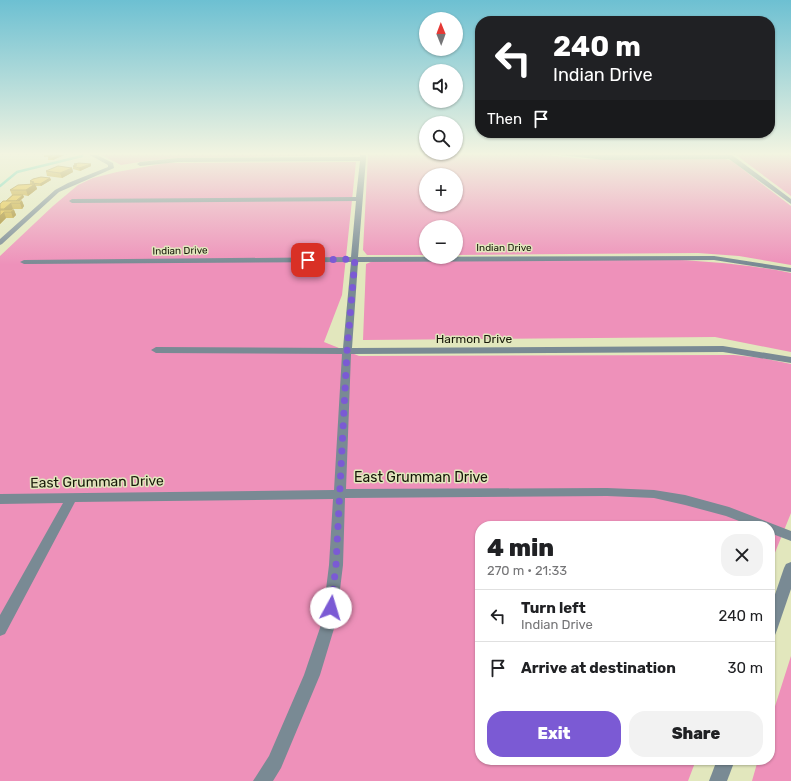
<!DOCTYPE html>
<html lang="en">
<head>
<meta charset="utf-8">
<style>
	:root { --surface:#fff; --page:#f2f2f2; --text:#202124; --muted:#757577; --line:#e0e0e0; --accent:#7b5ad4 }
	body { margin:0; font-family:Rubik,sans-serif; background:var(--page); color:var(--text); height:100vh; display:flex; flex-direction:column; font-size:15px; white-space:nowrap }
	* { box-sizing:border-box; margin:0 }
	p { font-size:13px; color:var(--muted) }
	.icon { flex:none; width:22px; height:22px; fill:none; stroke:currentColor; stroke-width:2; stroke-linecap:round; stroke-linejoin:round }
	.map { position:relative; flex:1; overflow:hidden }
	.details { position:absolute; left:475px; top:521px; width:300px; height:244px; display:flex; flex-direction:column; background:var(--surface); border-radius:16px; box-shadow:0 1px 3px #0004 }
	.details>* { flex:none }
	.top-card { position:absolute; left:475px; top:16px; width:300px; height:122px; border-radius:16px; box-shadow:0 1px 3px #0004; background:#202124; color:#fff; overflow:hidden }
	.needle { width:26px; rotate:359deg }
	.fabs { position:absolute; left:419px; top:12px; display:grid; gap:8px }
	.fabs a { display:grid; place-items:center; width:44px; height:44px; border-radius:50%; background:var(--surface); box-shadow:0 1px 3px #0004; font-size:20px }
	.pin { position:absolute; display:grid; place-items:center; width:34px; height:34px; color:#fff; margin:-17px; border-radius:8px; box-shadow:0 2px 6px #0006 }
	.me { position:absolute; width:44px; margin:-22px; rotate:6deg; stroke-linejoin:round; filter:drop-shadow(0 0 3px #0008) }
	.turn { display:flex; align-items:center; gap:14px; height:84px; padding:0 12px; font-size:18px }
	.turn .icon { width:52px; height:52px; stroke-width:2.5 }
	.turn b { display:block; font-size:28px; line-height:34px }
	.then { display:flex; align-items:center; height:38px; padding:0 12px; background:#0003; gap:8px; font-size:15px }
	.round { display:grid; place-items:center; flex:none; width:42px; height:42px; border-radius:16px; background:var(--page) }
	.summary { display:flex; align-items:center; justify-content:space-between; height:68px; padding:0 12px }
	h1 { font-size:24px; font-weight:800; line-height:30px }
	.button { display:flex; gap:8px; margin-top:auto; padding:8px 12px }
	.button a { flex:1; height:46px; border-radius:16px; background:var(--accent); color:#fff; font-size:16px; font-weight:800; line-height:46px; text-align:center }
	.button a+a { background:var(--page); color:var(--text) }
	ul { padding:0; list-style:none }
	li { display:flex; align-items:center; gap:12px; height:52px; padding:0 12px; border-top:1px solid var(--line) }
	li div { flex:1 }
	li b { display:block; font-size:15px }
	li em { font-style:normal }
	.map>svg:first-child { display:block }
</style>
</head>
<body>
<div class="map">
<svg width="791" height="781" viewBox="0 0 791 781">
	<rect width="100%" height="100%" fill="#e2e7bd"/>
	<!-- green -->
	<g fill="#ee91ba" fill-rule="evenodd">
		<path d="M101,155H358L177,158L146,161L121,165Z"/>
		<path d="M368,155H545L585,159L721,158L732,161L791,206V265L739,256L698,253L456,255V227H426V255H367L363,250ZM426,175H456V205H426Z"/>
		<path d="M736,155H791V196Z"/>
		<path d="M356,162L342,295L324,342L359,356L734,355L762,358L791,364V513L770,565V526H480V760H696L688,781H0V256L53,206L78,185L93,178L117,172L166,163Z"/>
		<path d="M660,259C704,261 747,264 791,273V352L715,337L363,340L366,264L373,261Z"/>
		<path d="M791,656V781H752L758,760H770V722Z"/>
	</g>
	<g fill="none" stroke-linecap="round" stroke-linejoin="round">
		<!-- stream -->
		<path stroke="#54d3b1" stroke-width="2.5" d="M0,186L17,172L82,156"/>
		<!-- minor -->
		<g fill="#798a94" fill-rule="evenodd">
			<path d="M90,155H97L113,163L114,168L59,192L2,244L0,245V239L55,190L68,183L108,167V165Z"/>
			<path d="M360,155H366V159L358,257L714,256L791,268V272L714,260L358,262L352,348L723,346L791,357V363L723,352L351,354L346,489L607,488L654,490L685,495L729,507L791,531V541L770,533V526H752L726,516L685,505L654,498L607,496L345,498L343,565L336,622L320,675L281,768L273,781H253L269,756L304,675L322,622L329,565L333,499L75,502L5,634L0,636V615L63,503L0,504V494L334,490L342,354L156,353L151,350L156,347L343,348L351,262L24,264L20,262L24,260L351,257L356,201L72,203L69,201L72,199L356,197L360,161L178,162L140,166L137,164L140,162L178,158L360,157Z"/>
			<path d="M560,155H732L791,199V204L729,159L605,160Z"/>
			<path d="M791,562V589L777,630L775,635L770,637V609L784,568L786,564Z"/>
			<path d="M717,760H735L727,781H709Z"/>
		</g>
	</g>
	<!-- wall -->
	<g fill="#c4a328">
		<path d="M44,155H64L53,160H48V157H44Z"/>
		<path d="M74,164H91V166L80,171L73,169V166H75Z"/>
		<path d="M72,168L73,172L62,178L47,176L46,171Z"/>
		<path d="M50,178L51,180L41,186H36L37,189L28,196L23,195L24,197L20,201H22L24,206L22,209H13L11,210H14L16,215L13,218H6L0,224V204L6,201L12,195L10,190L30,184V181Z"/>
	</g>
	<!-- shaded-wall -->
	<g fill="#a08421">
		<path d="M58,155H64L53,160L52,158Z"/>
		<path d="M91,164V166L80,171L79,168Z"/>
		<path d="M72,168L73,172L62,178L60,173Z"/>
		<path d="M50,178L51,180L41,186L40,184Z"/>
		<path d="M35,184L37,189L28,196L26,190Z"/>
		<path d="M23,195L24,197L17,203L16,202Z"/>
		<path d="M22,201L24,206L22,209L20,203Z"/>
		<path d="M11,203L13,209L9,212H6L4,209Z"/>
		<path d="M14,210L16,215L13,218L11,212Z"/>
		<path d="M4,212L6,218L0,224V216Z"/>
	</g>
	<!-- building -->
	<g fill="#e4bd2f" stroke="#a08421">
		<path d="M51,155H58L52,158L48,157L52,156Z"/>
		<path d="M79,163L91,164L79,168L73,166L77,165L74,164Z"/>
		<path d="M58,166L72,168L60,173L46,171Z"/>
		<path d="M41,177L50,178L40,184L32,183L34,182L30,181L33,179Z"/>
		<path d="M35,184L26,190H10L18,185Z"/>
		<path d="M13,195H23L16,201H6Z"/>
		<path d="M3,201H22L20,203H11L4,209H0V204Z"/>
		<path d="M0,210H14L11,212H4L0,216Z"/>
	</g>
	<!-- sky -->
	<linearGradient id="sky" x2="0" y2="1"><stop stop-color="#6dc0d2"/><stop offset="0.58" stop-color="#f2f4e1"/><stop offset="1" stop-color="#f2f4e1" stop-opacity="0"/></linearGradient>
	<rect width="791" height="265" fill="url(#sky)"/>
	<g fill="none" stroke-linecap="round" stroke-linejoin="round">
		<!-- route -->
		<path stroke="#7b5ad4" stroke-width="7" stroke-dasharray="0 12.6" d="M308,260L355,259L347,351L336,565L331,608"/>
	</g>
	<g text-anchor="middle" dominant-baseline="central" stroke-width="3" stroke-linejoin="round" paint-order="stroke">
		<!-- far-street labels -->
		<g font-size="10" fill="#161708" stroke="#e2e7bd">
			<text x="504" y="248">Indian Drive</text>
			<text transform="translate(180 251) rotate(-1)">Indian Drive</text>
		</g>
		<!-- street labels -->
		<g font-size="12" fill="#161708" stroke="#e2e7bd">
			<text x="474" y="339">Harmon Drive</text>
		</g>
		<!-- near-street labels -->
		<g font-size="14" fill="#161708" stroke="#e2e7bd">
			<text x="421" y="477">East Grumman Drive</text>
			<text transform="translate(97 482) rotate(-1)">East Grumman Drive</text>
		</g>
	</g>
</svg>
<div class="fabs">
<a><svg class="needle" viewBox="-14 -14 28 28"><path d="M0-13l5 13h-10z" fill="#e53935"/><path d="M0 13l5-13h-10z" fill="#757577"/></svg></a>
<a><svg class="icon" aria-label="sound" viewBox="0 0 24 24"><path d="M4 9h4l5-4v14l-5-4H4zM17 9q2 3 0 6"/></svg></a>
<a><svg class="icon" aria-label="search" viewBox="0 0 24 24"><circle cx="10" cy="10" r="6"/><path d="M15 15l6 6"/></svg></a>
<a>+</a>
<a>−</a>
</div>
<div class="pin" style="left:308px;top:260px;background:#d93025"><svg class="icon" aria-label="arrive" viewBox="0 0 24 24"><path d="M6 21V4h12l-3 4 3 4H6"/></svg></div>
<svg class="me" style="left:331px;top:608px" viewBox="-20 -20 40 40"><circle r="19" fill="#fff"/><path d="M0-13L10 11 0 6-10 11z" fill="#7b5ad4"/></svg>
<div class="top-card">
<div class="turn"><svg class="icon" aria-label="left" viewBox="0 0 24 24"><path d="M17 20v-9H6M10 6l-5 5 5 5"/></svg><div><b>240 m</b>Indian Drive</div></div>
<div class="then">Then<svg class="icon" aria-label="arrive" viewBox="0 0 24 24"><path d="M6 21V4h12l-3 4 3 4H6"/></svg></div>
</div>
<section class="details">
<div class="summary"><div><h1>4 min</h1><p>270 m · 21:33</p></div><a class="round"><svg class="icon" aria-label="close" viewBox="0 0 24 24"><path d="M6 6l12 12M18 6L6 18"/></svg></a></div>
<ul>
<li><svg class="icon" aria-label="left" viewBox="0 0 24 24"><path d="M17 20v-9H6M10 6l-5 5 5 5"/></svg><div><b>Turn left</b><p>Indian Drive</p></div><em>240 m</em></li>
<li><svg class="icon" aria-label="arrive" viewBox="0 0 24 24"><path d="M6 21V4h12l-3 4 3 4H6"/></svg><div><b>Arrive at destination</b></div><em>30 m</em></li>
</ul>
<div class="button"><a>Exit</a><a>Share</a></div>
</section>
</div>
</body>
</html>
